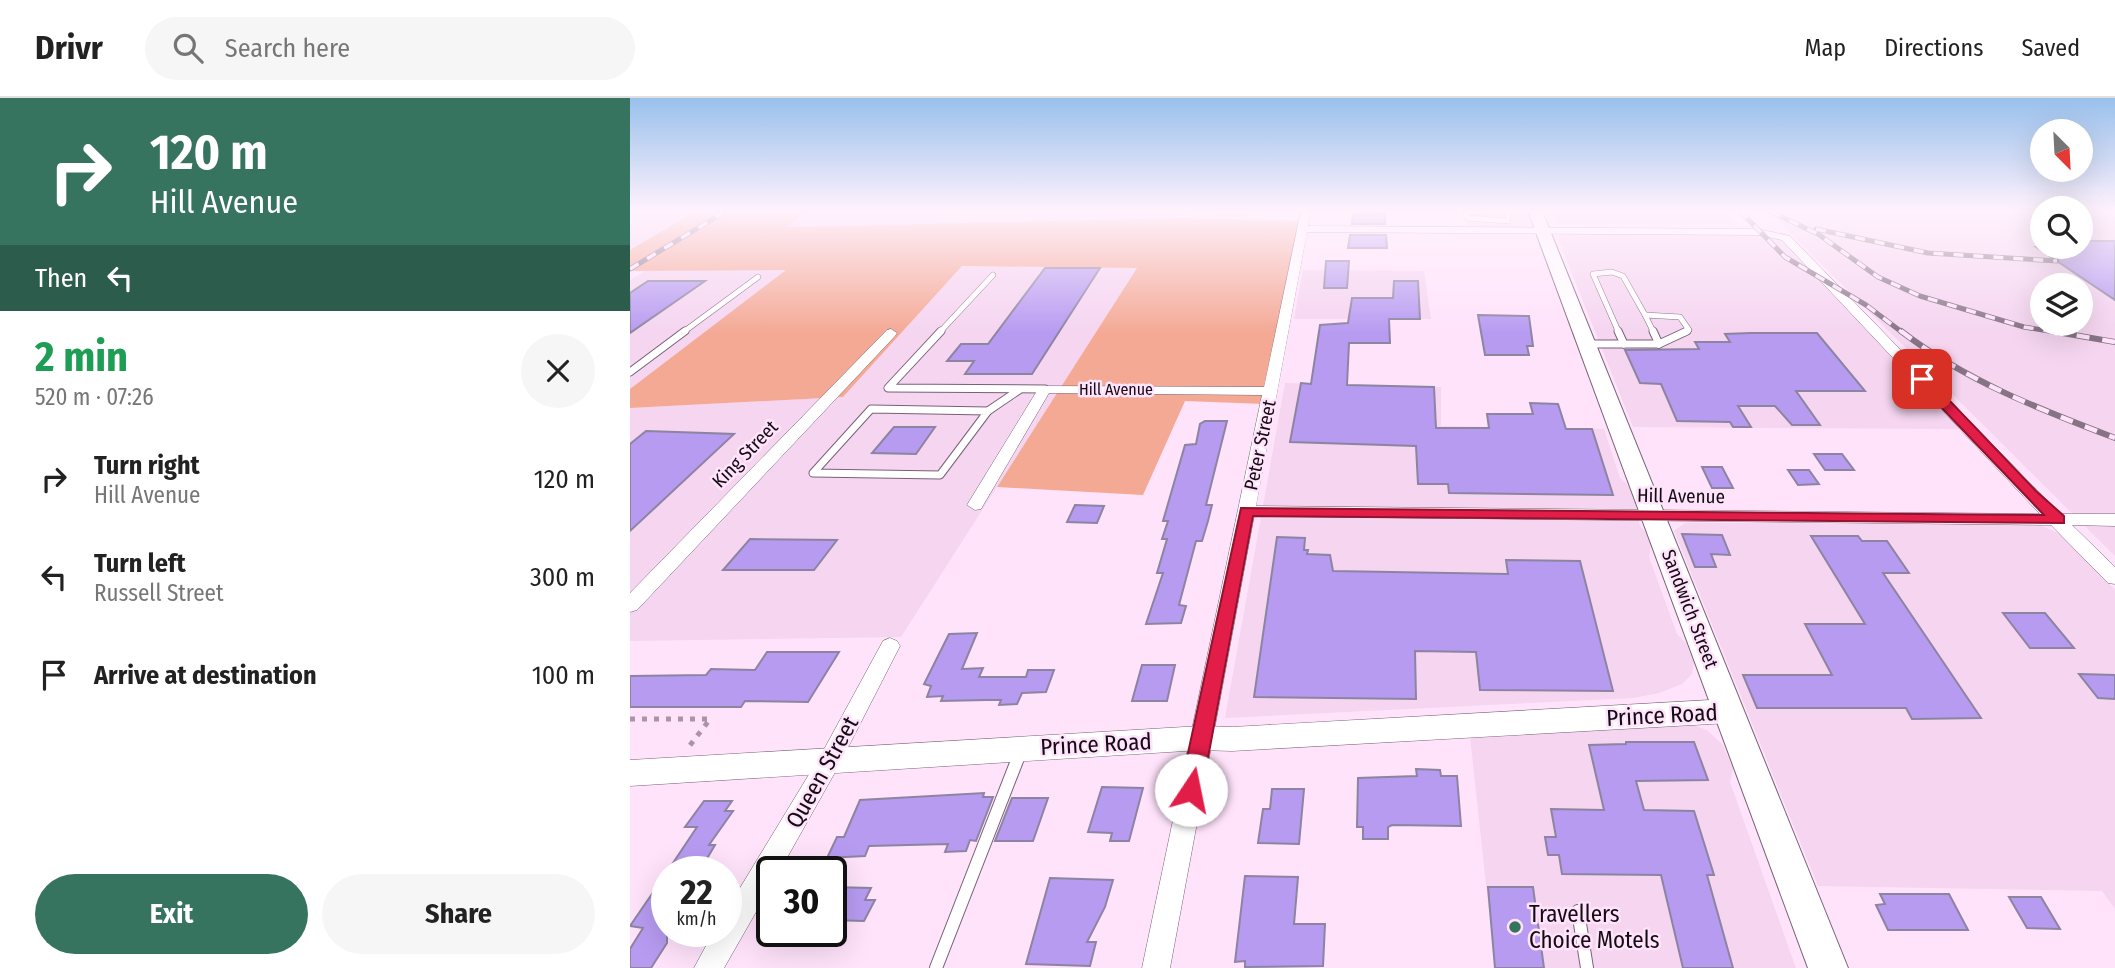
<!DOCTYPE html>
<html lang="en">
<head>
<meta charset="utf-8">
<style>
	:root { --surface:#fff; --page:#f6f6f6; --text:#222; --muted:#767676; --line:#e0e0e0; --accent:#377460 }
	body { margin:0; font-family:"Fira Sans Condensed",sans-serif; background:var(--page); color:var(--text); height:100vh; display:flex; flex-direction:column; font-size:26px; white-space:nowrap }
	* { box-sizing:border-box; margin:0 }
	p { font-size:23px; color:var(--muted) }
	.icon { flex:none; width:38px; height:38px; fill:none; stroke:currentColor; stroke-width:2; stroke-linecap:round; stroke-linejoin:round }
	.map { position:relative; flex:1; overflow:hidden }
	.side { display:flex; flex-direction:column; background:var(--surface); width:630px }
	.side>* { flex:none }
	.guide { background:#377460; color:#fff; overflow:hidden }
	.needle { width:46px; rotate:156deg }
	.controls { position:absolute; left:1400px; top:21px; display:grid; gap:14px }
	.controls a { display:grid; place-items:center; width:63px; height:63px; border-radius:50%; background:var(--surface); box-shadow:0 7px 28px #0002; font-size:35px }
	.speed { position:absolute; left:21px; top:758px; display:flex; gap:14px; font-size:35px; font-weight:700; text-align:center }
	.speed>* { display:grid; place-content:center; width:91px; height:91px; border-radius:50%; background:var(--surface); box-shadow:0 7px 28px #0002; line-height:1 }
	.speed small { font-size:18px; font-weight:400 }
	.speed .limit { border:4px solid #111; border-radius:10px; background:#fff; color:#111 }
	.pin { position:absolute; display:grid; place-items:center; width:60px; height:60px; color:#fff; margin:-30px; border-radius:14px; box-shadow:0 4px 10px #0006 }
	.me { position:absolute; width:77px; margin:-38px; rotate:11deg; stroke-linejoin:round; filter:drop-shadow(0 0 5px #0008) }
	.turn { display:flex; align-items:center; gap:24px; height:147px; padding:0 35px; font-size:32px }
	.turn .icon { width:91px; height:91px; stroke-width:2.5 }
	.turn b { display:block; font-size:49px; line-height:60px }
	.then { display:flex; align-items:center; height:66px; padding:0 35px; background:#0003; gap:14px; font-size:26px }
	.round { display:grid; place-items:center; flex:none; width:74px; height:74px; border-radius:37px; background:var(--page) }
	.overview { display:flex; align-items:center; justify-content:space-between; height:119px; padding:0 35px }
	h1 { font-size:42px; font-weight:700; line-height:52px; color:#1e9e55 }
	.primary-button { display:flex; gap:14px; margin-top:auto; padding:14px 35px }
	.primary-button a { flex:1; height:80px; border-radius:42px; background:var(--accent); color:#fff; font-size:28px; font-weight:700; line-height:80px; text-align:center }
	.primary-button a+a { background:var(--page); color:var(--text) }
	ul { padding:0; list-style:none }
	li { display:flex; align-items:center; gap:21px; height:98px; padding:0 35px }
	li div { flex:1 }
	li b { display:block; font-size:26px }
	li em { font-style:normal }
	header { display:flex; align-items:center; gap:42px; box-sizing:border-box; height:98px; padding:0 35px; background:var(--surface); border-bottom:2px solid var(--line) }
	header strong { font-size:33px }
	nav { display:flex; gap:38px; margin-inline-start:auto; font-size:24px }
	.search { width:490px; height:63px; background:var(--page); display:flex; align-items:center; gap:18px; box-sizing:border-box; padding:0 24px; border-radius:38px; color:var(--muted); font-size:26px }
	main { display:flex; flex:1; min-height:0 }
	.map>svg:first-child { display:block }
</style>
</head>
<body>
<header>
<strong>Drivr</strong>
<div class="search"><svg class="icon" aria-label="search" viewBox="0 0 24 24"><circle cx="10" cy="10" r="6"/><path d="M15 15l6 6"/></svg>Search here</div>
<nav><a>Map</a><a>Directions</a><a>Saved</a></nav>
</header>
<main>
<section class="side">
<div class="guide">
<div class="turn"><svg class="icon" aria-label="right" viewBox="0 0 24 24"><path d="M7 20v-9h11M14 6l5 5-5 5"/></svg><div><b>120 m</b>Hill Avenue</div></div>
<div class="then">Then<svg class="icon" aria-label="left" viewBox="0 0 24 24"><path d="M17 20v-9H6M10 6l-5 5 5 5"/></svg></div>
</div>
<div class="overview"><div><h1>2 min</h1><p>520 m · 07:26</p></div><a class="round"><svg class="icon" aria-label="close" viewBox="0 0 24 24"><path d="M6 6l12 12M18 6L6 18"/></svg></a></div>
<ul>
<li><svg class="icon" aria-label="right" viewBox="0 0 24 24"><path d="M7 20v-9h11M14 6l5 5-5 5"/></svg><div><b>Turn right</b><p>Hill Avenue</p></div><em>120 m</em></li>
<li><svg class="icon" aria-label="left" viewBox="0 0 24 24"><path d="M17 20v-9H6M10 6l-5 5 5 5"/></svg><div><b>Turn left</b><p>Russell Street</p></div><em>300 m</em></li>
<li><svg class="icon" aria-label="arrive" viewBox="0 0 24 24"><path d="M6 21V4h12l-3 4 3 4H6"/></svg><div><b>Arrive at destination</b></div><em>100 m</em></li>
</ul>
<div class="primary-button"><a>Exit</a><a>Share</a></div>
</section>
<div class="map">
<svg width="1485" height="870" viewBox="0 0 1485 870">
	<rect width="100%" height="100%" fill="#ffe3fb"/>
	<!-- built -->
	<g fill="#f5d5f0" fill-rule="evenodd">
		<path d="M0,113H66L0,152Z"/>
		<path d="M177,113H562L558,120L155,129Z"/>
		<path d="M835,113H896L901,126L894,129H839Z"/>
		<path d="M924,113H1096L1108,127L928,126Z"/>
		<path d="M1138,113H1412V149H1451V113H1485V458ZM1412,187H1451V226H1412Z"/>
		<path d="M935,135L1143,136L1164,152L1330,331L1003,329L929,143V138Z"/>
		<path d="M332,168L507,170L271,539L0,543V310L213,299Z"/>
		<path d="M158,171L0,291V182L15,173Z"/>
		<path d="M673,172L794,173L801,221H664Z"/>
		<path d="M655,285L811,289V328L974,331L990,380L998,387L1004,400L1010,428L1017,436L1021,448L1019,459L1047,536L1056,545L1064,564L1062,576L1052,586L1029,595L1003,600L595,620Z"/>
		<path d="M1055,425L1408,426L1433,437L1485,492V811L1472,793L1188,788L1044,433Z"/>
		<path d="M1058,625L1077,632L1092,646L1103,670L1100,684L1166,870H865L840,638Z"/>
	</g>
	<!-- green -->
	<path fill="#f4a995" d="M66,113H177L157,129L558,120L672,123L634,306L555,303L513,397L367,389L507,170L332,168L213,299L0,310V291L156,172L0,173V152Z"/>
	<!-- building -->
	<g fill="#b79bf1" stroke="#8c84a0" stroke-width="2">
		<path d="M755,115V126H722L723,116Z"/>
		<path d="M720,137H756L757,150H718Z"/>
		<path d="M1451,143H1485V202L1406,149H1451Z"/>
		<path d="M696,163H719L717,190H694Z"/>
		<path d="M415,170H470L402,276H335L344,263H317L331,246H358Z"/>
		<path d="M18,183H75L0,235V195Z"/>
		<path d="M764,183H788L790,221H759L760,245H719L717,287L804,289L806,330H859L857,316H903L900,305L928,306L936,331H962L983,397L819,395L818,386H788L786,348L660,344L671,285L681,286L690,227L718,225L722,200H763Z"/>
		<path d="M848,217L899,218L903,248H897L899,257H855Z"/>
		<path d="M1121,235H1187L1235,293H1166L1190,327H1162L1145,308H1108L1121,329H1103L1100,324L1047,323L1031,286L1010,285L995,252L1069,251L1065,244H1100L1095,236Z"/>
		<path d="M575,323H597L576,407H582L578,423L572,443H566L549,507L556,508L551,525L516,526L533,475H527L537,441H532L538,423H533L555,347L566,346L570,326Z"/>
		<path d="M264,329H305L286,356L242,355Z"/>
		<path d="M16,333L104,336L0,433V346Z"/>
		<path d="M1184,356H1212L1224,372H1195Z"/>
		<path d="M1072,369H1092L1103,390H1082Z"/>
		<path d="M1158,372H1179L1189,386L1168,387Z"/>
		<path d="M445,407L474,408L467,425L437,424Z"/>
		<path d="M1052,436L1092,437L1100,457L1081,456L1086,469H1065Z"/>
		<path d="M1181,438H1228L1232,443H1257L1279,475H1253L1351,620L1282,621L1276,610H1127L1113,577H1202L1175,526H1235Z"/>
		<path d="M647,439L675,440L674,452H678L677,456L700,457L703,473L878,476L876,462L950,463L983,593L850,592L846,554L785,553L786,601L624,599Z"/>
		<path d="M120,441L207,442L184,472H93Z"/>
		<path d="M1373,515H1415L1444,550H1400Z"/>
		<path d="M347,535L332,571L353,570L349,579H396L398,572H424L416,594L392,595L387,606L369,607L371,602H357L311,603L313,598L297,599L301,588L294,586L319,536Z"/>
		<path d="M137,554H209L178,604L115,603L111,609H0V578L76,577L81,571L125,572Z"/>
		<path d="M512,567H545L537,603H502Z"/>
		<path d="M1449,576L1485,577V601L1468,600Z"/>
		<path d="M996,644H1064L1078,682L1006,683L1014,712L1064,713L1084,777H1077L1103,870H1053L1031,777L932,776L929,757H918L915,739H926L921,711L974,712L959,647L996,646Z"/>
		<path d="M786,671L810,672L811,678H827L831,728L762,727L758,729V741H733V729H727L728,680L787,678Z"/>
		<path d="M472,689L513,690L499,743H480L482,735L458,734Z"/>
		<path d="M642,691H674L669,746L628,745L633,711H640Z"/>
		<path d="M354,695L353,699H363L346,743L340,742L336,753L315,754L318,746L239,748L235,758L197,760L207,739H214L230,702Z"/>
		<path d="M382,700H418L403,743H365Z"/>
		<path d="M74,703H102L95,713H103L79,747H85L69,774H37L67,729H55Z"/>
		<path d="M37,774V845L21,870H0V851L13,830L0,828Z"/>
		<path d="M615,778L668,779L664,826H695L693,868L615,869V863L605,864Z"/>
		<path d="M420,780L483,782L475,809L457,844H466L460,868L396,866Z"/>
		<path d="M201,789L241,790L235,802H245L234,823L201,822Z"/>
		<path d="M858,789H903L914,870H865Z"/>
		<path d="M1250,796H1319L1338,832H1258L1246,807L1255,806Z"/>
		<path d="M1379,799H1411L1430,831L1397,830Z"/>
	</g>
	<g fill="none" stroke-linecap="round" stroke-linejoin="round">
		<defs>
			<g id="service-far2">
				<path d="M862,113L836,115L837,120L878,123V113"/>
				<path d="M862,113H905"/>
				<path d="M52,235L128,179"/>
				<path d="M309,235L363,177"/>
				<path d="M989,235L963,176L982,174L993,178L1015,217"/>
				<path d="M1024,235L1015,217L1050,219L1059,232L1055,235"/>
			</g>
			<g id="service-far1">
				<path d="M311,233L258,290L415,291"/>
				<path d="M988,233L994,246"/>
				<path d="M1023,233L1029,246"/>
				<path d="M957,246H1029"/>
				<path d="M1029,246L1057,233"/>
				<path d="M0,274L55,233"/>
				<path d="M241,311L358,313L310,377L183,375Z"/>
				<path d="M358,313L389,292"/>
			</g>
			<g id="service">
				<path d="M948,813L957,870"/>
				<path d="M306,870L390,655"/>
			</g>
			<g id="minor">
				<path d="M671,113H681L678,128L1128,131L1160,138L1430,416H1485V428L1442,427L1485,469V486L1478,485L1421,427L624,418L540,870H512L632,297L419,295L351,411L345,412L337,407L410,288L634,289ZM677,134L1128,137L1152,142L1410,416L626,408Z"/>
				<path d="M261,231L267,235L265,238L7,512L0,514V495L257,232Z"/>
				<path d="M260,540L267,543L270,548L208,669L149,774H142V786L94,870H64L84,833H96V813L192,655L253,543Z"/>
			</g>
			<path id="tertiary" d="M1099,601L1109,605L1113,613L1109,621L1099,625L602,653L571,652L0,688V662L571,628L602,629Z"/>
			<path id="secondary" d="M898,113H912L1218,870H1178Z"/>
		</defs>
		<!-- service-far2 casing -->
		<use href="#service-far2" stroke="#786175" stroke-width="6"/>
		<!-- service-far1 casing -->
		<use href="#service-far1" stroke="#786175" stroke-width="9"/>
		<!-- service casing -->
		<use href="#service" stroke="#786175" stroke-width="14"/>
		<!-- minor casing -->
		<use href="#minor" stroke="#786175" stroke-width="1"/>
		<!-- tertiary casing -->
		<use href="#tertiary" stroke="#786175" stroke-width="1"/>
		<!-- secondary casing -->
		<use href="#secondary" stroke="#786175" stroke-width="2"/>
		<!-- path -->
		<path stroke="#aa95a7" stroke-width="5" stroke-dasharray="5 7" stroke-linecap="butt" d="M0,621H80L58,650"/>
		<!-- service-far2 -->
		<use href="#service-far2" stroke="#fff" stroke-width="5"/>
		<!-- service-far1 -->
		<use href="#service-far1" stroke="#fff" stroke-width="7"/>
		<!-- service -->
		<use href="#service" stroke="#fff" stroke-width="12"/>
		<!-- minor -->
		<use href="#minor" fill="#fff" fill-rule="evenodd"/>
		<!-- tertiary -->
		<use href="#tertiary" fill="#fff" fill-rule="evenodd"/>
		<!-- secondary -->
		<use href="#secondary" fill="#fff" fill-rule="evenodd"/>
		<defs>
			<g id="rail-far1">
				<path d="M1110,113L1155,159L1236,207L1273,235"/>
				<path d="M1141,114L1188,136L1248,179L1290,198L1394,229L1431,235"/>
				<path d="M1186,131L1298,155L1427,163"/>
				<path d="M0,171L96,113"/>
			</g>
			<g id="rail">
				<path d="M1271,233C1336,283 1409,311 1485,340"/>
				<path d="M1421,233L1485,244"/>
			</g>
		</defs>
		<!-- rail-far1 casing -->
		<use href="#rail-far1" stroke="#867484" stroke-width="5"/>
		<!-- rail casing -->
		<use href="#rail" stroke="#867484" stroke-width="6"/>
		<!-- rail-far1 -->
		<use href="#rail-far1" stroke="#ffe3fb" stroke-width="3.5" stroke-dasharray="10" stroke-linecap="butt"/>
		<!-- rail -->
		<use href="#rail" stroke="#ffe3fb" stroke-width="4.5" stroke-dasharray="13" stroke-linecap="butt"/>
	</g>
	<!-- sky -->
	<linearGradient id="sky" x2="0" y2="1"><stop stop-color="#99c0ec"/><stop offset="0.48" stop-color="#fff2fd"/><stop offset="1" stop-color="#fff2fd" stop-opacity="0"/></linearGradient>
	<rect width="1485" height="235" fill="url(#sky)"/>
	<!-- route -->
	<path fill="#e11d48" stroke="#92132f" stroke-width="2" d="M1287,278H1296L1406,393L1434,418V425L623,418L572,692L568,699L561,702L553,699L550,692L611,410L1414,417L1287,284Z"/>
	<!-- markers -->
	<circle fill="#377460" stroke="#ffe3fb" stroke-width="2.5" cx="885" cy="829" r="7"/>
	<g text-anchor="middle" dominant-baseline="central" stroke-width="5" stroke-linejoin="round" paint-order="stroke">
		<!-- far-street labels -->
		<g font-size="16" fill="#140c13" stroke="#ffe3fb">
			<text x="486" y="291">Hill Avenue</text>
		</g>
		<!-- street labels -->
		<g font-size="19" fill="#140c13" stroke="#ffe3fb">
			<text transform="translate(630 347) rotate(-78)">Peter Street</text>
			<text transform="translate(115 356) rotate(-46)">King Street</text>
			<text transform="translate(1051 398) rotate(1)">Hill Avenue</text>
			<text transform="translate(1060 511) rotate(69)">Sandwich Street</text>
		</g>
		<!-- near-street labels -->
		<g font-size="23" fill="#140c13" stroke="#ffe3fb">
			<text transform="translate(1032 617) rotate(-3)">Prince Road</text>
			<text transform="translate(466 646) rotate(-3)">Prince Road</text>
			<text transform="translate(192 674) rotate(-61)">Queen Street</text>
		</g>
		<!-- near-poi labels -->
		<g font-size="23" fill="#140c13" stroke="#ffe3fb" text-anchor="start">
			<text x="899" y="816">Travellers<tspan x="899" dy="26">Choice Motels</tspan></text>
		</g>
	</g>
</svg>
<div class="controls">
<a><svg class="needle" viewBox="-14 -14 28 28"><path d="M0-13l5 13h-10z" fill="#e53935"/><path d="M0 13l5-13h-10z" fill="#767676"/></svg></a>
<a><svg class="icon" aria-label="search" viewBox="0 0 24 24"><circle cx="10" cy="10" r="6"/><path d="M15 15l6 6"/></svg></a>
<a><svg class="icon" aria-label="layers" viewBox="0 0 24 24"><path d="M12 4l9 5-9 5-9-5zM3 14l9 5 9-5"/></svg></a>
</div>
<div class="speed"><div>22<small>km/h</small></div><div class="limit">30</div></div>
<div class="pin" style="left:1292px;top:281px;background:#d93025"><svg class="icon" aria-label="arrive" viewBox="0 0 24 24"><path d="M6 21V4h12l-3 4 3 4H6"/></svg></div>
<svg class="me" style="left:561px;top:692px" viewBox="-20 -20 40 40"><circle r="19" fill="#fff"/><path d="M0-13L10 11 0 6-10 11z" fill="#e11d48"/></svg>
</div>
</main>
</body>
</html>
